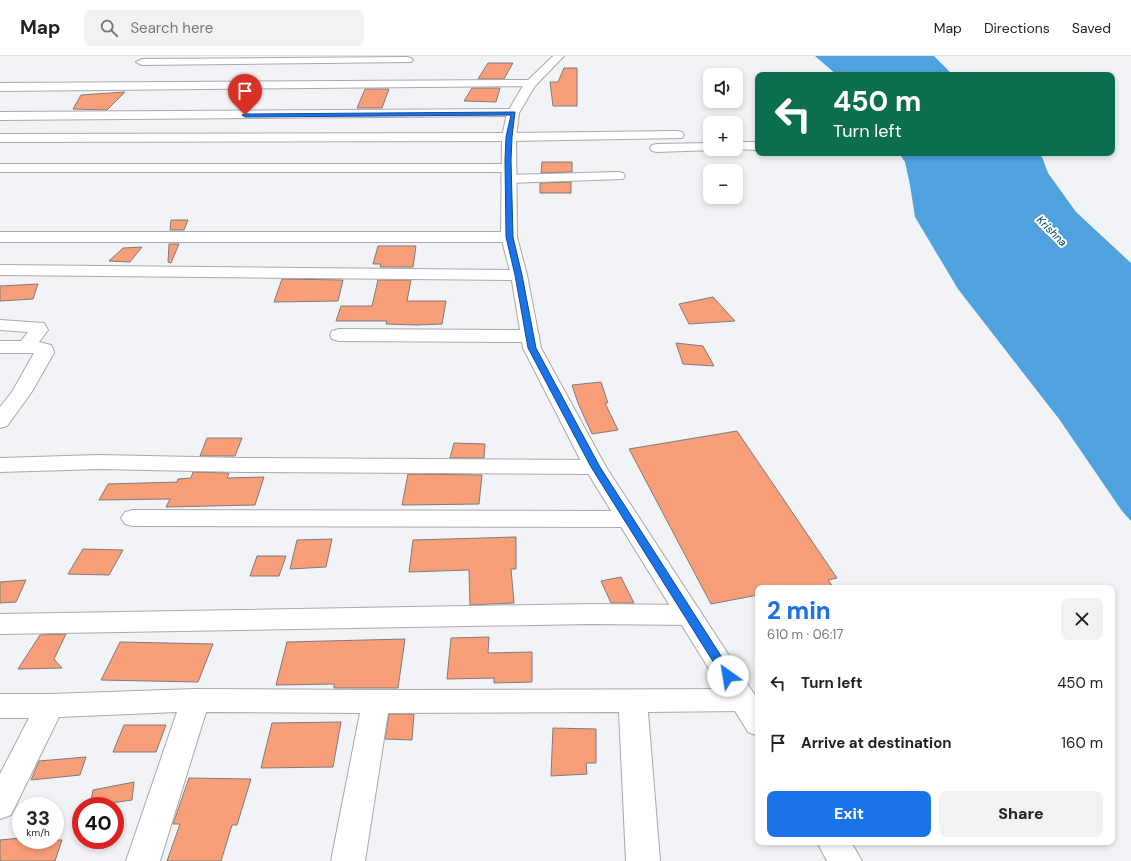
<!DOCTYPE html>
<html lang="en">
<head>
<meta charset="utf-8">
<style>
	:root { --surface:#fff; --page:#f2f2f2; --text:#222; --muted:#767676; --line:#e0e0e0; --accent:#1a73e8 }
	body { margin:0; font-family:"DM Sans",sans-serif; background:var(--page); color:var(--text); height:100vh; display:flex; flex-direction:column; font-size:15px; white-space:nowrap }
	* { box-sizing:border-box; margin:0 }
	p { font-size:13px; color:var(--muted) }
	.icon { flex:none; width:22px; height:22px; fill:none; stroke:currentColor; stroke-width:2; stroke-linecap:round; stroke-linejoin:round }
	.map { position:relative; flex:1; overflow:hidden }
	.drawer { position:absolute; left:755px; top:529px; width:360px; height:260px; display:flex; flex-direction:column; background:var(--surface); border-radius:8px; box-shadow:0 2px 6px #0003 }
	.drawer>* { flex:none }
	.top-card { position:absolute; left:755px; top:16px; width:360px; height:84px; border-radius:8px; box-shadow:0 2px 6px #0003; background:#0b6e4f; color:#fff; overflow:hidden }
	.buttons { position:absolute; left:703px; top:12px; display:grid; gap:8px }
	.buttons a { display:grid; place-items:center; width:40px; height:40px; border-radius:8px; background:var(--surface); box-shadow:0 2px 6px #0003; font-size:20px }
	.speed { position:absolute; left:12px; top:741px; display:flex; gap:8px; font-size:20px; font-weight:700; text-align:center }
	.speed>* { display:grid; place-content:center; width:52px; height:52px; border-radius:50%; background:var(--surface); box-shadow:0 2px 6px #0003; line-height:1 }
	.speed small { font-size:10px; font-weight:400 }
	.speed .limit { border:6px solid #d22; background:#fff; color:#111 }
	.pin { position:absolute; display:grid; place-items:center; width:34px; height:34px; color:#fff; margin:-41px -17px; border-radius:50% 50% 50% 0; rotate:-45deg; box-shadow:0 0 4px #0007 }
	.pin .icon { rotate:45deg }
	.me { position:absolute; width:44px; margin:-22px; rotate:328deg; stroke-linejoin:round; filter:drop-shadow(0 0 3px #0008) }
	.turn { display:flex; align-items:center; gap:14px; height:84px; padding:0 12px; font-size:18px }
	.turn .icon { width:52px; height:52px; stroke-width:2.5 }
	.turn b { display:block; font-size:28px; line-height:34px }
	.round { display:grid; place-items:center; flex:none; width:42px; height:42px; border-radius:8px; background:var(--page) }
	.head { display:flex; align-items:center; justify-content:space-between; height:68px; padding:0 12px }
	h1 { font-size:24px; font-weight:800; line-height:30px; color:var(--accent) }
	.primary-button { display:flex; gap:8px; margin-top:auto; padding:8px 12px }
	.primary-button a { flex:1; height:46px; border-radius:8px; background:var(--accent); color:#fff; font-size:16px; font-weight:800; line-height:46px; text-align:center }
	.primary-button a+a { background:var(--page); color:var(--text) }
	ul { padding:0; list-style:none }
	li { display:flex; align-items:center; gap:12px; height:60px; padding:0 12px }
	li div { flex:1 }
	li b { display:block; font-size:15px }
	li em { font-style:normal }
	header { display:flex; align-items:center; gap:24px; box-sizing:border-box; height:56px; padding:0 20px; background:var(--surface); border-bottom:1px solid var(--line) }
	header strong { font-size:19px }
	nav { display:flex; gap:22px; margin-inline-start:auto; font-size:14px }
	.search { width:280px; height:36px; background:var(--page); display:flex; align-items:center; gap:10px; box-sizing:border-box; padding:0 14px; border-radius:8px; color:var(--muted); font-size:15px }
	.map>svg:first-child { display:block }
</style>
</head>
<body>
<header>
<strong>Map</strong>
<div class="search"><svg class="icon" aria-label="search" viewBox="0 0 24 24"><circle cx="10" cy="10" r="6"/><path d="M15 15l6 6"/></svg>Search here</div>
<nav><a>Map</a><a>Directions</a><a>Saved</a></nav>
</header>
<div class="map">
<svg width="1131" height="805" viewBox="0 0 1131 805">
	<rect width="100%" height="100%" fill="#f2f3f7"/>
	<!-- water -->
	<g fill="#50a2de">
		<path d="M815,0H934L953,19H837Z"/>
		<path d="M899,97H1038L1042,101L1048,117L1076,156L1131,207V465L1122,455L1059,363L958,233L915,161L910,129L905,106Z"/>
	</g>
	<!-- building -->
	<g fill="#f89e79" stroke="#7f7b7a">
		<path d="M488,7H513L504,23H478Z"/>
		<path d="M564,12H577V50H553L550,26H558Z"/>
		<path d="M472,32H500L496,46L464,45Z"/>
		<path d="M365,33H389L382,52H357Z"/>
		<path d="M125,36L107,54L73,53L81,39Z"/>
		<path d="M542,106H572V116L541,117Z"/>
		<path d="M571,126V137H540V127Z"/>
		<path d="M171,164H188L184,174H170Z"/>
		<path d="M169,188H179L171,207L168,206Z"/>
		<path d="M378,190H416L413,211H380L381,208H373Z"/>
		<path d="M142,191L130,206L109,205L123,192Z"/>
		<path d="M282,223L343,224L338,245L274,246Z"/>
		<path d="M378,224H411L407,245H446L442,268L417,269L386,268L387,265H336L341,250H372Z"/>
		<path d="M38,228L33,243L0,245V230Z"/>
		<path d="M713,241L735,265L689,268L679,248Z"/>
		<path d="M676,287L703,290L714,310L683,308Z"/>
		<path d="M601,326L608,347H605L618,374L592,378L578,347L572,329Z"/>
		<path d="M737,375L837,522L828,524L834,532H758V539L711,548L629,393Z"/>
		<path d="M207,382H242L235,400H200Z"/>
		<path d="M454,387L485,388L484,402H450Z"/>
		<path d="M193,416L229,417L227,422L264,421L255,449L166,451L170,443L99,444L108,428L177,426L178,423L191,422Z"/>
		<path d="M408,418L482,419L479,448L402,449Z"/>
		<path d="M516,481V513H511L514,547L470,549L469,514L409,516L413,484Z"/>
		<path d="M332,483L326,511L290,513L297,484Z"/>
		<path d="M83,493L123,494L109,519L68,518Z"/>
		<path d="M257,500H286L279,520H250Z"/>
		<path d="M621,521L634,547H611L601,525Z"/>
		<path d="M26,524L16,546L0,547V526Z"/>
		<path d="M66,578L54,603L62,612L18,613L40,579Z"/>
		<path d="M489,581L488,597L532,596V626L494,627V622L447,623L451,582Z"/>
		<path d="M405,583L398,632H334V628L276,629L287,586Z"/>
		<path d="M120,586L213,588L198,626L101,624Z"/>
		<path d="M389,658H414L412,684L385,683Z"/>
		<path d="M341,666L333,711L261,712L272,667Z"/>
		<path d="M124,669H166L156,696H113Z"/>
		<path d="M553,672L596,673V707H586L587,718L551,720Z"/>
		<path d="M86,701L80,719L31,724L39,705Z"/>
		<path d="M189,722L251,723L237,769H232L221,805H167L180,768H173Z"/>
		<path d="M134,726L132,744L90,750L93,734Z"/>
		<path d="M21,782V784H62L55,805H0V784Z"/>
	</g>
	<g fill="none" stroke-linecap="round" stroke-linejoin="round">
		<defs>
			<g id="street">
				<path d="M407,1L411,2L413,4L411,6L142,9L136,6L142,3Z"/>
				<path d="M530,24L534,26L536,28L534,30L0,35V27Z"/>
				<path d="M513,53L517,54L519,57L517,60L0,64V56Z"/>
				<path d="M677,75L682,76L684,79L682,82L509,85L0,86V78L509,77Z"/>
				<path d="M736,86H758V94L732,93H736Z"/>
				<path d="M710,87V93L715,94L657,96L652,95L650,92L652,89L657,88Z"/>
				<path d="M0,108H508L513,109L515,112L513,115L508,116H0Z"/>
				<path d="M618,116L623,117L625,120L623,123L508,127L503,126L501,123L503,120L508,119Z"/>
				<path d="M0,176H509L515,178L517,181L515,184L509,186H0Z"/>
				<path d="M0,209L519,214L525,215L527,219L525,223L519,224L0,219Z"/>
				<path d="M0,264L44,267L48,274L39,286L51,289L53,293L54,297L31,337L7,370L0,372V351L12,336L34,297H0V285H21L28,276L0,274Z"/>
				<path d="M339,273L530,274L537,276L539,280L537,284L530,286L339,285L332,283L330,279L332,275Z"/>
				<path d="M99,399L244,402L595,404L603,406L606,411L603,416L595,418L244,416L99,413L0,416V402Z"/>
				<path d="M133,454L628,455L636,457L640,463L636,469L628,471L133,470L125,468L121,462L125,456Z"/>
				<path d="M591,548L689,549L698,552L702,559L698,566L689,569L591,568L0,578V558Z"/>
				<path d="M195,633L376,634L743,633L753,636L757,644L753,652L743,655L648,656L660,805H626L619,656L388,657L365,805H331L360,657L206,656L160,805H126L177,656L59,661L11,759L0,763V718L29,662H0V638H50Z"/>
			</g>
			<g id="secondary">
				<path d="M553,0H564L535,30L519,57L516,81L517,181L527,219L541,292L606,411L758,644V680L748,676L584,411L523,292L511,219L501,181L502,81L507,57L524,28Z"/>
				<path d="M817,786H851L862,805H827Z"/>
			</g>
		</defs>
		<!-- street casing -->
		<use href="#street" stroke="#a8a9ac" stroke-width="2"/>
		<!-- secondary casing -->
		<use href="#secondary" stroke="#a8a9ac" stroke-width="2"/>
		<!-- street -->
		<use href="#street" fill="#fff" fill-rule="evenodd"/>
		<!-- secondary -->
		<use href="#secondary" fill="#fff" fill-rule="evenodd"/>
	</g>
	<!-- route -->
	<path fill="#1a73e8" stroke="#114b97" d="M515,56L512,81L511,104L513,181L522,219L536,292L600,411L732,617L733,620L732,623L728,625L724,623L591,411L528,292L515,219L506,181L505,104L506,81L511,59L245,61L242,59L245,58Z"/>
	<g text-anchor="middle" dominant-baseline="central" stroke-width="4" stroke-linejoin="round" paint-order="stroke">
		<!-- far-water labels -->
		<g font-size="11" font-style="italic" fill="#00446b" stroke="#fff">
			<text transform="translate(1052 175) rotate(45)">Krishna</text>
		</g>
	</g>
</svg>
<div class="buttons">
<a><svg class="icon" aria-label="sound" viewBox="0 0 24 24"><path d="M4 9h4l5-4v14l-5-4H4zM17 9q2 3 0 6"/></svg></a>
<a>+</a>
<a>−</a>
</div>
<div class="speed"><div>33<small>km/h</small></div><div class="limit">40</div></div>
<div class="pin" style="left:245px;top:59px;background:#d93025"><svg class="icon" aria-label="arrive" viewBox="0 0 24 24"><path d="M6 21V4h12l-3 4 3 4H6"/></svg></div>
<svg class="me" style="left:728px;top:620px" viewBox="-20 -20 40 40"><circle r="19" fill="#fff"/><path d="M0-13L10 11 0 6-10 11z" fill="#1a73e8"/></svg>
<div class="top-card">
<div class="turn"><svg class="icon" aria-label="left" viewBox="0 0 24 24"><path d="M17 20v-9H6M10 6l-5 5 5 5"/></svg><div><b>450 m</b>Turn left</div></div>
</div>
<section class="drawer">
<div class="head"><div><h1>2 min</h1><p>610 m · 06:17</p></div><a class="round"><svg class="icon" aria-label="close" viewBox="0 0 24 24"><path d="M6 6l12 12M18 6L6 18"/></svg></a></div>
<ul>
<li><svg class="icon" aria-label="left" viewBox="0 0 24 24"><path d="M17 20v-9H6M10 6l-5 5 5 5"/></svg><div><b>Turn left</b></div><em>450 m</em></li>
<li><svg class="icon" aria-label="arrive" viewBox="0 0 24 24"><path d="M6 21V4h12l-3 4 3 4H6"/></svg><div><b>Arrive at destination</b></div><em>160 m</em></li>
</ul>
<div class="primary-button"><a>Exit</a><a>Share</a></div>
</section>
</div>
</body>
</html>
